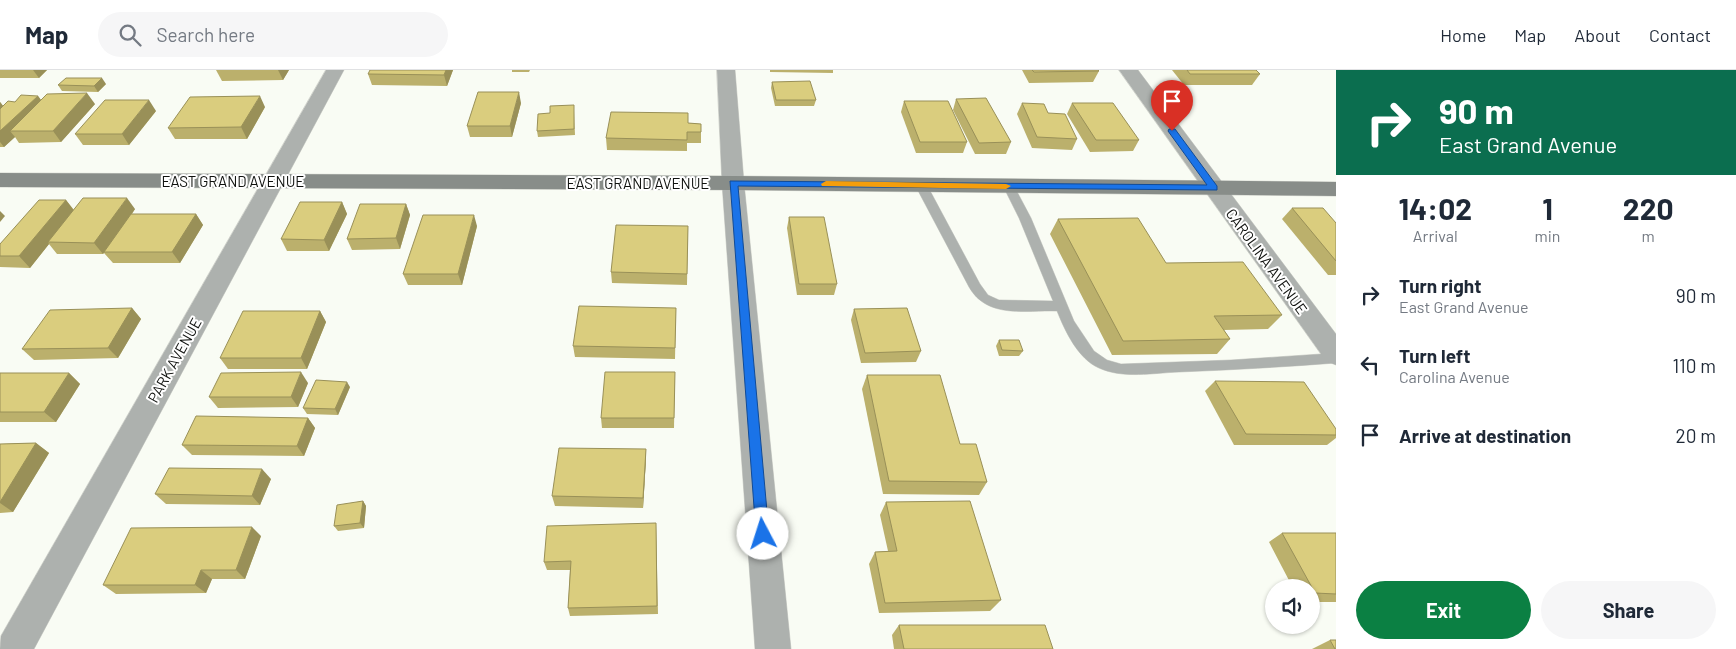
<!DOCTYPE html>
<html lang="en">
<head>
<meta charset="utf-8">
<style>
	:root { --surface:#fff; --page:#f6f6f7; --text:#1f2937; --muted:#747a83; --line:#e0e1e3; --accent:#0b8043 }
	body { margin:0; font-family:Barlow,sans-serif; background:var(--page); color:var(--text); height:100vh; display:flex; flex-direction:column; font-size:19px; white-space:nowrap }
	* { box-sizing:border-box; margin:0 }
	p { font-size:16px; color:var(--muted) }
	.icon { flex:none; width:28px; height:28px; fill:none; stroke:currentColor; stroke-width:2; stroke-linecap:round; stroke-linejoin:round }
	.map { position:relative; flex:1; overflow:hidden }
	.sheet { display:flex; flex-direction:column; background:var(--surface); width:400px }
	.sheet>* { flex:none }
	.top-card { background:#0b6e4f; color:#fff; overflow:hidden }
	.controls { position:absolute; left:1265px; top:509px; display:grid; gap:10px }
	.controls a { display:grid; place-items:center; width:55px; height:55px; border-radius:50%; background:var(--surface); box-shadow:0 1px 4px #0004; font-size:25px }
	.pin { position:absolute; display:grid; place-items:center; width:42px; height:42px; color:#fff; margin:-51px -21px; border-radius:50% 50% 50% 0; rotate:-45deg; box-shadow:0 0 5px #0007 }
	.pin .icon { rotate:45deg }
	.me { position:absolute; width:55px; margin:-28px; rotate:355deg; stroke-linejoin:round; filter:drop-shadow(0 0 4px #0008) }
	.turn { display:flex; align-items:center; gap:18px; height:105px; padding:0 20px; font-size:22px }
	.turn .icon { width:65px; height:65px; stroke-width:2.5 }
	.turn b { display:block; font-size:35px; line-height:42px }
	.eta { display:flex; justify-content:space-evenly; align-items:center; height:85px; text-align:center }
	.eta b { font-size:30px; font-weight:700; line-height:35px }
	.cta { display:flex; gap:10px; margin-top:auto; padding:10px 20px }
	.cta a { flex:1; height:58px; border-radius:30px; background:var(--accent); color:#fff; font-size:20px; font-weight:700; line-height:58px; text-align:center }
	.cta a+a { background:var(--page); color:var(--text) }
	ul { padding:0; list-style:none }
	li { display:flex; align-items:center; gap:15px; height:70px; padding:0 20px }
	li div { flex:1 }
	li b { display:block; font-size:19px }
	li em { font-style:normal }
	header { display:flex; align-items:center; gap:30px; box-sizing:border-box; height:70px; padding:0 25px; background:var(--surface); border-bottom:1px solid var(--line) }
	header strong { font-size:24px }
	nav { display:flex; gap:28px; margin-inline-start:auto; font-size:18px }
	.search { width:350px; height:45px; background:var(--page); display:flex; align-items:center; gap:12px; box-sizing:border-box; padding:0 18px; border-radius:28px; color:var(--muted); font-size:19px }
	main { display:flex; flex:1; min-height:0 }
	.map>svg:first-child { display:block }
</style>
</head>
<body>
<header>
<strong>Map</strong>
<div class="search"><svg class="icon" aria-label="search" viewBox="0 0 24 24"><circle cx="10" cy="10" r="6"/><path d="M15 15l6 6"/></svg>Search here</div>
<nav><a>Home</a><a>Map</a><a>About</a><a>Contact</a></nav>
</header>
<main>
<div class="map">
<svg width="1336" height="579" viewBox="0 0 1336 579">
	<rect width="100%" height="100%" fill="#f9fcf4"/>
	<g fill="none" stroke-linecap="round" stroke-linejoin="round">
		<defs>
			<path id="service" d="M921,112L927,115L980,214L988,225L999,230L1053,231L1019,148L1003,116L1005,114H1013L1031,148L1074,251L1094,281L1107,290L1121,294L1231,290L1336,283V293C1284,297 1231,300 1179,302C1153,303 1123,309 1099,298C1078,289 1065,261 1057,241C1025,240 987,249 969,217L915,115Z"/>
			<g id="minor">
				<path d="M326,0H344L34,579H0L1,566Z"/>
				<path d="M717,0H735L744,113L791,579H755L722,113Z"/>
				<path d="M1119,0H1138L1336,264V295L1326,291Z"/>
			</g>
			<path id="secondary" d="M0,103L733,106L1336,112V126L733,120L0,117Z"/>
		</defs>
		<!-- service casing -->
		<use href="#service" stroke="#d4d6cf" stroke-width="1"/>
		<!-- minor casing -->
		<use href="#minor" stroke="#d4d6cf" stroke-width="1"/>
		<!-- secondary casing -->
		<use href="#secondary" stroke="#d4d6cf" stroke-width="1"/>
		<!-- service -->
		<use href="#service" fill="#adb1ae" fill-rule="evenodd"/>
		<!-- minor -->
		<use href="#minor" fill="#adb1ae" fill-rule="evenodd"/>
		<!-- secondary -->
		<use href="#secondary" fill="#888d89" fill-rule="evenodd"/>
	</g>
	<!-- wall -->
	<g fill="#bbb06c">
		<path d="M0,0H47L39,8H0Z"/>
		<path d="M216,0H289L283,10L222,11Z"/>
		<path d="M453,0L447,16L372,15L368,4Z"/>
		<path d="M512,0H530L529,2H512Z"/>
		<path d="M770,0H833V3L770,2Z"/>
		<path d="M1022,0H1098L1099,1L1093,12L1029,13Z"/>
		<path d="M1172,0H1256L1260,4L1252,15H1184Z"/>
		<path d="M772,12L816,30L814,36H775L771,18Z"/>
		<path d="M106,14L98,22L62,21L58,15Z"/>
		<path d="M38,26L41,30L95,34L61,72L19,73L15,67L4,77H0V32L3,36L15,32Z"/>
		<path d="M956,29L1011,72L1006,84H975L953,40Z"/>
		<path d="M904,31L967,72L963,83H916L901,42Z"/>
		<path d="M521,33L512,67H470L467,56Z"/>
		<path d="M1022,33L1048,43L1077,69L1072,80L1032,78L1017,44Z"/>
		<path d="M1072,33L1139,70L1133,81L1090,82L1067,44Z"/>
		<path d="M265,37L247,69H175L168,58Z"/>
		<path d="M156,41L129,75H83L75,64Z"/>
		<path d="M574,41L575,65L538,67L537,61Z"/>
		<path d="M688,53L701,54V73H687V81L607,80L606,68Z"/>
		<path d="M66,130L74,140L135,139L132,144H196L203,155L180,193H113L104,183L103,184H57L49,174L30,198L0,197V174Z"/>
		<path d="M342,132L347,144L329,181H287L281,169Z"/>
		<path d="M406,134L410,145L400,179L352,180L347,169Z"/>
		<path d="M1292,138L1336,153V205H1328L1282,149Z"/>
		<path d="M789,147L837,214L834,225H797L787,158Z"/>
		<path d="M1058,149L1166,193L1282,245L1268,259L1224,260L1230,269L1217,284L1112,285L1050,164Z"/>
		<path d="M477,156L462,215H408L403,204Z"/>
		<path d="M688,156L687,215L612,213L611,202Z"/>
		<path d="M132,238L141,249L118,288L34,290L22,279Z"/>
		<path d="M676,238L675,289L575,287L573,276Z"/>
		<path d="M854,239L921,281L916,292L861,293L851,250Z"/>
		<path d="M320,241L326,252L307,299H228L220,288Z"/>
		<path d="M999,270L1023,281L1019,286H999L996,276Z"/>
		<path d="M675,302L674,358H602L601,348Z"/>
		<path d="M0,303H69L80,314L56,352H0Z"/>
		<path d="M867,305L960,374L987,412L979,425L883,424L862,319Z"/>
		<path d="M1215,311L1336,359V368L1327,375H1234L1205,321Z"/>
		<path d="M308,313L298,337L218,338L209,327Z"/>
		<path d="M350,317L338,345L307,344L303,338Z"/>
		<path d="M308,348L315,358L304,386L192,385L182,375Z"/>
		<path d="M36,373L49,383L13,442L0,443V374Z"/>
		<path d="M646,379V389L643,438L555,436L552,426Z"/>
		<path d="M271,409L260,435L166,434L155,424Z"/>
		<path d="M363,431L366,436L364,458L338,461L334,456Z"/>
		<path d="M886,432L1001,530L990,541L879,543L869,494L875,482L888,481L880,445Z"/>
		<path d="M656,453L658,544L570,546L568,538L570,500H547L544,492Z"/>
		<path d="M1282,463H1336V532H1311V518H1293L1269,472Z"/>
		<path d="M261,466L245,509H212L206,523L116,524L103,515Z"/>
		<path d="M899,555L1053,579H894L892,565Z"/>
		<path d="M1330,570L1336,579H1312Z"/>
	</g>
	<!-- shaded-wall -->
	<g fill="#999058">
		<path d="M33,0H47L39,8Z"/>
		<path d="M278,0H289L283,10Z"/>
		<path d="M446,0H453L447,16L444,5Z"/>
		<path d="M102,8L106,14L98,22L94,16Z"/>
		<path d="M519,22L521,33L512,67L510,56Z"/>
		<path d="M87,23L95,34L61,72L53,61Z"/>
		<path d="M38,26L46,37L10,61L15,67L4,77L0,72V61Z"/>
		<path d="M260,26L265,37L247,69L241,57Z"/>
		<path d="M149,30L156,41L129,75L122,64Z"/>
		<path d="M0,32L8,42L0,50Z"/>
		<path d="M127,128L135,139L103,184L94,173Z"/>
		<path d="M66,130L75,142L48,172L49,174L30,198L19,186Z"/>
		<path d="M342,132L347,144L329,181L324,170Z"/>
		<path d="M406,134L410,145L400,179L396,168Z"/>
		<path d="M0,141L5,146L0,152Z"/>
		<path d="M196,144L203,155L180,193L172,182Z"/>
		<path d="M474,145L477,156L462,215L458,204Z"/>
		<path d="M132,238L141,249L118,288L108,278Z"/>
		<path d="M320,241L326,252L307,299L301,288Z"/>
		<path d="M301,302L308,313L298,337L291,327Z"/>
		<path d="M69,303L80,314L56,352L44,342Z"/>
		<path d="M347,312L350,317L338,345L335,339Z"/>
		<path d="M308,348L315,358L304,386L297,376Z"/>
		<path d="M36,373L49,383L13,442L0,433V432Z"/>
		<path d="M646,379V389L643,438V428Z"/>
		<path d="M262,399L271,409L260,435L252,426Z"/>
		<path d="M363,431L366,436L364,458L360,453Z"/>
		<path d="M252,457L261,466L245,509L236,500Z"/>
		<path d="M201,500L212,509L206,523L195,515Z"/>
	</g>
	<!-- building -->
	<g fill="#dacd7e" stroke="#999058">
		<path d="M370,0H446L444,5L368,4Z"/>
		<path d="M1032,0H1098L1099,1L1034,2Z"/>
		<path d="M1187,0H1256L1260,4H1190Z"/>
		<path d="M66,8H102L94,16L58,15Z"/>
		<path d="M810,11L816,30H776L772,12Z"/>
		<path d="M478,22H519L510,56H467Z"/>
		<path d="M87,23L53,61H10L47,24Z"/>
		<path d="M21,25L38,26L0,61V39L8,31L15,32Z"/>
		<path d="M260,26L241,57L168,58L190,27Z"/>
		<path d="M986,28L1011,72L979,73L956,29Z"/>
		<path d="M105,30H149L122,64H75Z"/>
		<path d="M904,31H948L967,72H920Z"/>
		<path d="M1022,33L1044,34L1048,43L1065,44L1077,69L1037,67Z"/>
		<path d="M1072,33H1113L1139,70H1096Z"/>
		<path d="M574,35V59L537,61L538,44L550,43V36Z"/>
		<path d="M611,42L688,43V53L701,54V62H687V70L606,68Z"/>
		<path d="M83,128H127L94,173L48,172Z"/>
		<path d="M39,130H66L19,186H0V174Z"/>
		<path d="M300,132H342L324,170L281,169Z"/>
		<path d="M360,134H406L396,168L347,169Z"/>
		<path d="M1292,138H1323L1336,153V191Z"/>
		<path d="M131,144H196L172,182H104Z"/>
		<path d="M423,145H474L458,204H403Z"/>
		<path d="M789,147H824L837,214H799Z"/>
		<path d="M1138,148L1166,193L1243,192L1282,245L1214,246L1230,269L1123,271L1058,149Z"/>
		<path d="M616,155L688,156L687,204L611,202Z"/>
		<path d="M579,236L676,238L675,278L573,276Z"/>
		<path d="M132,238L108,278L22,279L50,240Z"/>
		<path d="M907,238L921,281L865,283L854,239Z"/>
		<path d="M243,241H320L301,288H220Z"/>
		<path d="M999,270H1019L1023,281L1002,280Z"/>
		<path d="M301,302L291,327H209L221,303Z"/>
		<path d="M605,302H675L674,348H601Z"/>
		<path d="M0,303H69L44,342H0Z"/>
		<path d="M867,305H940L960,374H976L987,412L889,411Z"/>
		<path d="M316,310L347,312L335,339L303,338Z"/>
		<path d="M1215,311L1304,312L1336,359V365L1246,364Z"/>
		<path d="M196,346L308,348L297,376L182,375Z"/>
		<path d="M36,373L0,432V374Z"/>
		<path d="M559,378L646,379L643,428L552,426Z"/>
		<path d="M169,398L262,399L252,426L155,424Z"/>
		<path d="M363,431L360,453L334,456L337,435Z"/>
		<path d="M970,431L1001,530L885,533L875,482L897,481L886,432Z"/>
		<path d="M656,453L657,536L568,538L571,491L544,492L547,456Z"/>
		<path d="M252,457L236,500H201L195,515H103L131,458Z"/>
		<path d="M1282,463H1336V524L1315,523Z"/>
		<path d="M899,555H1045L1053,579H904Z"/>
		<path d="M1330,570H1336V579H1335Z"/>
	</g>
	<!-- route -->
	<path fill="#1a73e8" stroke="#114b97" d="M1169,59H1175L1217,116V120L738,116L769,464L767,468L763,470L758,468L756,464L730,111L1207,115L1168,61Z"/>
	<!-- slow -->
	<path fill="#f59e0b" d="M826,111L1006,114L1011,116L1006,119L822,116L821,114Z"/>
	<g text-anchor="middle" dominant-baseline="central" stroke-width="4" stroke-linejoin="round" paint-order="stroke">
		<!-- street labels -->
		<g font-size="15" fill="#0f110e" stroke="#fff">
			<text x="233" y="111">EAST GRAND AVENUE</text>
			<text x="638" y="113">EAST GRAND AVENUE</text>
			<text transform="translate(1267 191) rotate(54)">CAROLINA AVENUE</text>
			<text transform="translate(174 290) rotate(-61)">PARK AVENUE</text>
		</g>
	</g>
</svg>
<div class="controls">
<a><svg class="icon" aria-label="sound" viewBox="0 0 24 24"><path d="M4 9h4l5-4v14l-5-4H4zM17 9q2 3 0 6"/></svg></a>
</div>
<div class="pin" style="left:1172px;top:61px;background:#d93025"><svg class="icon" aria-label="arrive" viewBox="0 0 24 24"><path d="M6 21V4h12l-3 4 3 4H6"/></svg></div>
<svg class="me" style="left:763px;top:464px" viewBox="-20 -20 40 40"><circle r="19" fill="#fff"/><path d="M0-13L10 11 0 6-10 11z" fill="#1a73e8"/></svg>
</div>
<section class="sheet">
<div class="top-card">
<div class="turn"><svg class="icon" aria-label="right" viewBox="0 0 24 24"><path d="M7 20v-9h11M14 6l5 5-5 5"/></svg><div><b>90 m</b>East Grand Avenue</div></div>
</div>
<div class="eta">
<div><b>14:02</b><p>Arrival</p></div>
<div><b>1</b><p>min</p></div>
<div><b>220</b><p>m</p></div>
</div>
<ul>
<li><svg class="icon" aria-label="right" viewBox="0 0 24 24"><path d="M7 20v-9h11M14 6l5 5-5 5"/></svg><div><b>Turn right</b><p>East Grand Avenue</p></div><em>90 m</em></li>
<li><svg class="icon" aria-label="left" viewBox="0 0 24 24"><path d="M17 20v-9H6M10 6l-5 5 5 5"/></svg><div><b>Turn left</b><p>Carolina Avenue</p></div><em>110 m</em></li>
<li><svg class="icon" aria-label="arrive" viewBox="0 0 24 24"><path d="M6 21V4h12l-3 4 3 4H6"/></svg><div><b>Arrive at destination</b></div><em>20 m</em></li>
</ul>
<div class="cta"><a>Exit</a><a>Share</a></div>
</section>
</main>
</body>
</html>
